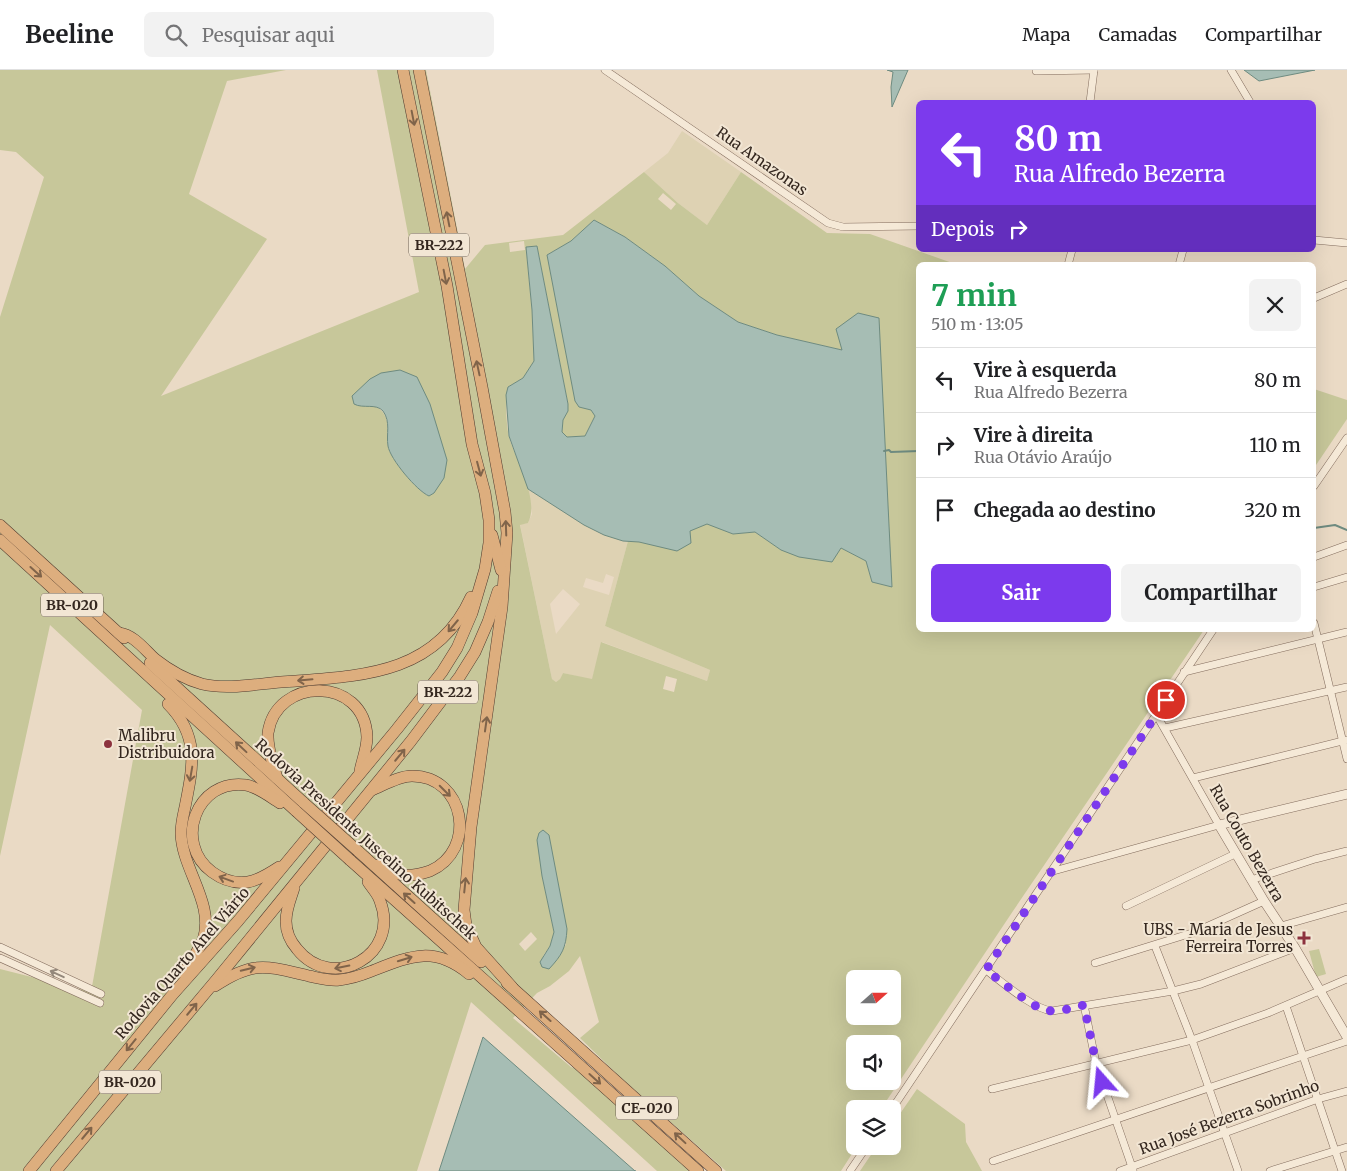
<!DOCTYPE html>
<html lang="pt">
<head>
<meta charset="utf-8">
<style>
	:root { --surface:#fff; --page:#f2f2f2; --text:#202124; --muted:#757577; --line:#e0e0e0; --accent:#7c3aed }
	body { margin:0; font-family:Merriweather,serif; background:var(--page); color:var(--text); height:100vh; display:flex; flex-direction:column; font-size:19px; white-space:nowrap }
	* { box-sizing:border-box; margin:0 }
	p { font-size:16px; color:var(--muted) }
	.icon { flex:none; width:28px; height:28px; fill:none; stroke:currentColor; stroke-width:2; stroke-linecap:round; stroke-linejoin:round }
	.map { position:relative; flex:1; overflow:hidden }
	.panel { position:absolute; left:916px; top:192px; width:400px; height:370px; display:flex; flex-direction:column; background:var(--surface); border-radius:8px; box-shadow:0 5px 20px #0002 }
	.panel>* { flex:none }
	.hud { position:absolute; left:916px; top:30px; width:400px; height:152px; border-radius:8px; box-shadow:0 5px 20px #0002; background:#7c3aed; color:#fff; overflow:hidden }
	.needle { width:32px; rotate:69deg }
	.tools { position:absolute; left:846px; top:900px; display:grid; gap:10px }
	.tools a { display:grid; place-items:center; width:55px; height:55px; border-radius:8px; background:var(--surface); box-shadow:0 5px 20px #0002; font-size:25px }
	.pin { position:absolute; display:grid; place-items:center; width:42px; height:42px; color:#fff; margin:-21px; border:2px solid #fff; border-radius:50%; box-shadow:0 1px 5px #0007 }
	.me { position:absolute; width:55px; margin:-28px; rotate:342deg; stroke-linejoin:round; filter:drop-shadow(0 0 4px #0008) }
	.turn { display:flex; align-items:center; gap:18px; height:105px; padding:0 15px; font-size:22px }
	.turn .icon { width:65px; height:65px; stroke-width:2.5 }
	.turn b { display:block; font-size:35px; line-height:42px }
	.then { display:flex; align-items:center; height:48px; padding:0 15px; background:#0003; gap:10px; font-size:19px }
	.round { display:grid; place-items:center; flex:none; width:52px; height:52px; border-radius:8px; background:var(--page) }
	.overview { display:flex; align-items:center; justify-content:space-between; height:85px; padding:0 15px }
	h1 { font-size:30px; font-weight:700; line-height:38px; color:#1e9e55 }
	.primary-button { display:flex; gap:10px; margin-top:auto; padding:10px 15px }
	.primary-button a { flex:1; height:58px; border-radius:8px; background:var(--accent); color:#fff; font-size:20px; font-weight:700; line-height:58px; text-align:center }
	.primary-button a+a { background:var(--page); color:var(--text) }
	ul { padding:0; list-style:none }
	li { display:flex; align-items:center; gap:15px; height:65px; padding:0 15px; border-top:1px solid var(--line) }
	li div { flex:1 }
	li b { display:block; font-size:19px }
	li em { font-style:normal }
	header { display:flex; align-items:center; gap:30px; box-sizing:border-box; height:70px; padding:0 25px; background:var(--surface); border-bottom:1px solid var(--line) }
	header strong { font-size:24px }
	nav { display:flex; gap:28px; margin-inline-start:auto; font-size:18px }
	.search { width:350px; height:45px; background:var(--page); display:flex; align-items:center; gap:12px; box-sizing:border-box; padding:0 18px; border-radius:8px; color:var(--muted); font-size:19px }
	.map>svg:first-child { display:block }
</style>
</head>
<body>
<header>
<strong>Beeline</strong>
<div class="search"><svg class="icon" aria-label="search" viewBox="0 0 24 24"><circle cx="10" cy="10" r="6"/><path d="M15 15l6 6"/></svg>Pesquisar aqui</div>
<nav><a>Mapa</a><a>Camadas</a><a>Compartilhar</a></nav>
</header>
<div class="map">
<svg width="1347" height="1101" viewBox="0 0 1347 1101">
	<rect width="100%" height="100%" fill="#eadac5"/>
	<!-- farmland -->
	<g fill="#ded2b3" fill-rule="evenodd">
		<path d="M682,61L741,102L707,155L678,133L644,102L668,83Z"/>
		<path d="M528,419L584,455L623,471H628L605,556L710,600L707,611L602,572L592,610L563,603L560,609L556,612L552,609L520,454L528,453L532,444ZM606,504L614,507L609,525L583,517L586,508L603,513ZM563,519L580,534L556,564L550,534Z"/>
	</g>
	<!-- green -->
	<g fill="#c7c79a" fill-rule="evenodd">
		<path d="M0,0H286L227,11L189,124L267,169L161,326L419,222L377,0H426L465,199L485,175L563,165L644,102L678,133L707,155L741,102L827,163L870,164L958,195H919V560H1204L1013,841L881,1039H855V1076H857L841,1101H726L621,1008L580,968L599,952L580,886L569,901L550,916L537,923L513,948L571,997L576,999L691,1101H657L471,932L417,1101H0V899L91,922L142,640L50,555L0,786V247L44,107L16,82L0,80ZM663,123L676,134L671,140L658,129ZM594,150L625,167L665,196L699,226L738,252L777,265L842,280L892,517L872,512L866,491L841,478L781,480L755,462L733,464L707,453C684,464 654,473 628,471L605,556L710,600L707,611L601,572L592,609L563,603L560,609L556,612L552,609L520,455L528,453C540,430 516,391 509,367C506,354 505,329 508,317L523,308L534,291L532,240L526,177L537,176L568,334V341L563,350L562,362L567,367L585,366L595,346L591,340L579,337L547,185L571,171ZM524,171L525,180L510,182L509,173ZM430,334L434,423L429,426C417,421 390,389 388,376C386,361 392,347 377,337ZM666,606L677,609L674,622L663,619ZM542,806L566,875L543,886L550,876L554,862ZM531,862L537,869L525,881L519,874ZM855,909H892V946H855ZM855,974H892V1011H855Z"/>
		<path d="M1314,319L1347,330V349L1314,398Z"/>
		<path d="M1319,879L1326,904L1316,907L1309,881Z"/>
		<path d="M917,1019L965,1054L966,1072L982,1101H860L877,1076H892L893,1054Z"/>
	</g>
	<!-- water -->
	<g fill="#a6bdb4" stroke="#6e8b80">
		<path d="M887,0H908L892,37L891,17L893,2Z"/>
		<path d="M1244,0H1315L1259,11Z"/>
		<path d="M594,150L625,167L665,196L699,226L738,252L777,265L842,280L836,259L858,243L879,248L892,517L872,512L866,491L841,478L832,492L799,487L781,480L755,462L733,464L707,454L690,461L691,473L677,481L639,472L623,471L604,465L584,455L528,419L509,366L506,325L508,317L523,308L534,291L532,240L526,177L537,176L568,334V341L563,350L562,362L567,367L585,366L595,346L591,340L579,337L575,331L547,185L571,171Z"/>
		<path d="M400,300L417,307L430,334L447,390L444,408L434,423L429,426C417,421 390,389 388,376C386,364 391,352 383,341C376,333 363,339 354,334L352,326L370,309L381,303Z"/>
		<path d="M543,760L549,765L567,859C566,878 562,885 549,899L542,897L540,892L550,876L554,862L542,806L537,770L539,763Z"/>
		<path d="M483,967L635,1101H636H439Z"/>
	</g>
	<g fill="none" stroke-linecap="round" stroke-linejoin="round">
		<!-- stream -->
		<g stroke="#6e8b80" stroke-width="2">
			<path d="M884,381L889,380L891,382L919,381"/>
			<path d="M1314,458L1335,455L1347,460"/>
		</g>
		<defs>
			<g id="minor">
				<path d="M605,0L828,153L843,157L919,156"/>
				<path d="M1231,0L1250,32"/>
				<path d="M1036,1L1094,0"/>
				<path d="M1090,32L1094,0"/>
				<path d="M1314,170L1347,173"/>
				<path d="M1068,195L1072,180"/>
				<path d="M1179,195L1183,180"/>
				<path d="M1314,228L1347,214"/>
				<path d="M1314,416L1347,368"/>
				<path d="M1314,487L1347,475"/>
				<path d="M1314,517L1347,507"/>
				<path d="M1314,553L1347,689"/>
				<path d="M1184,602L1347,562"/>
				<path d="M1165,658L1347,617"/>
				<path d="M1193,708L1347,670"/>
				<path d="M1050,802L1219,755L1156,644"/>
				<path d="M1251,810L1315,789L1347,781"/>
				<path d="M1126,836L1235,784"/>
				<path d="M1281,856L1347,837"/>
				<path d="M1155,876L1192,970L1238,1101"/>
				<path d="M0,877L101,924"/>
				<path d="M0,888L100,933"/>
				<path d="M1095,893L1195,862L1264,831"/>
				<path d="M986,900C1002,912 1033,939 1052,941L1173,921L1201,914L1295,878"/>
				<path d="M1084,935L1096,993L1133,1100"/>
				<path d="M1286,936L1342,1101"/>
				<path d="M992,1019L1192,970L1268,943L1347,909"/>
				<path d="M892,1039L1213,560"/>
				<path d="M993,1091L1347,971"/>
				<path d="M850,1101L867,1076"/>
				<path d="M1120,1101L1318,1029L1347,1021"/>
				<path d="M1270,1101L1347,1077"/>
			</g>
			<path id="tertiary" d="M1347,724L1219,755L1264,831L1295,878L1347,967"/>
			<g id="trunk">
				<path d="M419,0L482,317L505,442L507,463L502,537L471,757L464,840L466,855L476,877L512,917"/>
				<path d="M0,455L124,568"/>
				<path d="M492,465L501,500"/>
				<path d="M0,470L296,741"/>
				<path d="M119,563C134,565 144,579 155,589C169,600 184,609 202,614C227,620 256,614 281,612C357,606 435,607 471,527"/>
				<path d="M150,593L304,733"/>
				<path d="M168,634C200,666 193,697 185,737C183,746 181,754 181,763C182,800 215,833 203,870C198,881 191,892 184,903"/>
				<path d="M277,708C273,694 267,678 268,663C276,606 365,606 367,667C367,679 362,690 360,701"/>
				<path d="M372,720C384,715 399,706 412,706C465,706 478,780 430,801C421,804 412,806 403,805C395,803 386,799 378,795"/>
				<path d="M358,781L481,892"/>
				<path d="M350,790L698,1101"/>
				<path d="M279,797C270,803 259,810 248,812C235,814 223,810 212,802C173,773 196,708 246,715C258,717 270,727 280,733"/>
				<path d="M294,818C291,828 286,839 286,851C286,861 290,871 297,879C332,923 401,885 380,831C378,824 372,818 368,812"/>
				<path d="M507,913L716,1101"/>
				<path d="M215,916C254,890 266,896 309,906C319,908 329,911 339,910C351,909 362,905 372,901C410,886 434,875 469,904"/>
				<path d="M29,1101L173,924L238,851L397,659L442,602L457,578L472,543L485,499L489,473V450L485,423L472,374L447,216L403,0"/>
				<path d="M56,1101L217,909L411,671L460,606L475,582L488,552L498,521"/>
			</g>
		</defs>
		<!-- minor casing -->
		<use href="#minor" stroke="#836c5d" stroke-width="8"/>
		<!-- tertiary casing -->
		<use href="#tertiary" stroke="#836c5d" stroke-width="10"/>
		<!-- trunk casing -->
		<use href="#trunk" stroke="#513c30" stroke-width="12"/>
		<!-- minor -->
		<use href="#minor" stroke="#f5e9d7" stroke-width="7"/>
		<!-- tertiary -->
		<use href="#tertiary" stroke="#f5e9d7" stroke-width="9"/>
		<!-- trunk -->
		<use href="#trunk" stroke="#ddae7e" stroke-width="11"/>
		<defs>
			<g id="trunk-bridge">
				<path d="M304,733L358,781"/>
				<path d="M296,741L350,790"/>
			</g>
		</defs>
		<!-- trunk-bridge casing -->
		<use href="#trunk-bridge" stroke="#513c30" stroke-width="12" stroke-linecap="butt"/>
		<!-- trunk-bridge -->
		<use href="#trunk-bridge" stroke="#ddae7e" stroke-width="11"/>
	</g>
	<!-- one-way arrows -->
	<defs><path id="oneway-shaft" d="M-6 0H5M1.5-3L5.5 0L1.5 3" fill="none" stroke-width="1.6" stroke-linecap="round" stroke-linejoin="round" transform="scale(1.25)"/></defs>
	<g stroke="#80644a">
		<use href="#oneway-shaft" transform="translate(413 48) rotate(79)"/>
		<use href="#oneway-shaft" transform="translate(448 149) rotate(-101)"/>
		<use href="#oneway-shaft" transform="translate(445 207) rotate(79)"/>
		<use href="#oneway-shaft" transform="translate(478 298) rotate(-102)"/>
		<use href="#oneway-shaft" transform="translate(479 399) rotate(75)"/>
		<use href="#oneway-shaft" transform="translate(506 458) rotate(-92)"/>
		<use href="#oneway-shaft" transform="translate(36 502) rotate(42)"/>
		<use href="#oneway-shaft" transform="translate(453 556) rotate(130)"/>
		<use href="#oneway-shaft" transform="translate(305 610) rotate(175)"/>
		<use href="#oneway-shaft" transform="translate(486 654) rotate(-82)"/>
		<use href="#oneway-shaft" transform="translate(241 677) rotate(-137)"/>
		<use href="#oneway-shaft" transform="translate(400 685) rotate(-50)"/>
		<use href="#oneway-shaft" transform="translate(191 704) rotate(100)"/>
		<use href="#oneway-shaft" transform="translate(445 721) rotate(45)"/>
		<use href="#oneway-shaft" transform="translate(226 809) rotate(-160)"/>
		<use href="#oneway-shaft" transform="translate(465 815) rotate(-84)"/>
		<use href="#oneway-shaft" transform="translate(409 828) rotate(-138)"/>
		<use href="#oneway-shaft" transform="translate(405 889) rotate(-17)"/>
		<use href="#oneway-shaft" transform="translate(342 897) rotate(169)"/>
		<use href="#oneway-shaft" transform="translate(248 899) rotate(-14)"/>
		<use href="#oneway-shaft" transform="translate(192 939) rotate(-50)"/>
		<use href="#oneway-shaft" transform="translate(545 946) rotate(-138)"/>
		<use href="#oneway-shaft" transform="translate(131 975) rotate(129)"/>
		<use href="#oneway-shaft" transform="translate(595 1009) rotate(42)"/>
		<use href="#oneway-shaft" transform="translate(87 1063) rotate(-50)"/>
		<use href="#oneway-shaft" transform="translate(680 1068) rotate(-137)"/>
	</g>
	<use stroke="#94887b" href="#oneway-shaft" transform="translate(57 904) rotate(-155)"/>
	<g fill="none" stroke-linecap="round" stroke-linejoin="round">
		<!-- route -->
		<path stroke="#7c3aed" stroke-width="9" stroke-dasharray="0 16.2" d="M1102,1012L1096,993L1084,935C1072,938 1057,943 1045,940C1032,937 998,909 986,900L1166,630"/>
	</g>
	<!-- markers -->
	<g fill="#8c323e" stroke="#f2e6d4" stroke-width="2">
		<circle cx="108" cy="674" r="5"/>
		<path d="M1301.5 860.5h5v5h5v5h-5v5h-5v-5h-5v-5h5z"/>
	</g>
	<g text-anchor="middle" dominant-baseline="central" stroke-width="4" stroke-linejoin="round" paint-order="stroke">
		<!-- shield labels -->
		<g fill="#f2e6d4" stroke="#6d6055" stroke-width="1">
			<rect x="409" y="163.5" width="60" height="23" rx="4"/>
			<rect x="41" y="523.5" width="62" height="23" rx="4"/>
			<rect x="418" y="610.5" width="60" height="23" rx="4"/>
			<rect x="99" y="1000.5" width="62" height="23" rx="4"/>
			<rect x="616" y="1026.5" width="62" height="23" rx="4"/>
		</g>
		<g font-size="14" font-weight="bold" fill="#34271f">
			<text x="439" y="175">BR-222</text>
			<text x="72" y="535">BR-020</text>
			<text x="448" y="622">BR-222</text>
			<text x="130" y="1012">BR-020</text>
			<text x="647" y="1038">CE-020</text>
		</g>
		<!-- street labels -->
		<g font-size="15" fill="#34271f" stroke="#f2e6d4">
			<text transform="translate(762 91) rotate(35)">Rua Amazonas</text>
			<text transform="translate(366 769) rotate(42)">Rodovia Presidente Juscelino Kubitschek</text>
			<text transform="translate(1247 773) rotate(60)">Rua Couto Bezerra</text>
			<text transform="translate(182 893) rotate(-49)">Rodovia Quarto Anel Viário</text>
			<text transform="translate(1229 1047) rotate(-20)">Rua José Bezerra Sobrinho</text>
		</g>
		<!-- poi labels -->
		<g font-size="15" fill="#34271f" stroke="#f2e6d4" text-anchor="start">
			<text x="118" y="665">Malibru<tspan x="118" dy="17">Distribuidora</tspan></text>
			<text x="1293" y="859" text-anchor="end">UBS - Maria de Jesus<tspan x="1293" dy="17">Ferreira Torres</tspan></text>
		</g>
	</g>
</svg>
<div class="tools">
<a><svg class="needle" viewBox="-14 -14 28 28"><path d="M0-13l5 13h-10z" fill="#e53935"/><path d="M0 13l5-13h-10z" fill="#757577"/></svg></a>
<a><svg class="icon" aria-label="sound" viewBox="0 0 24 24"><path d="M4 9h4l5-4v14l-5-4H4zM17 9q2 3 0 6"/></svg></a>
<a><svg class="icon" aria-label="layers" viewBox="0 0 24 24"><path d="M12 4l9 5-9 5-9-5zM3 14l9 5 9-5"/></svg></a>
</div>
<div class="pin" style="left:1166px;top:630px;background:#d93025"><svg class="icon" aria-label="arrive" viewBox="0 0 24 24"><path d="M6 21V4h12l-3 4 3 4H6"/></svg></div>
<svg class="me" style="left:1102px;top:1012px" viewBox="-20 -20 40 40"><path d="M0-17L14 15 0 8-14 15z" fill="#7c3aed" stroke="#fff" stroke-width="4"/></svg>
<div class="hud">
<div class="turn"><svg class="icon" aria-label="left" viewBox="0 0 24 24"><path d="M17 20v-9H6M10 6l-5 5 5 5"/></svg><div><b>80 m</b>Rua Alfredo Bezerra</div></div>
<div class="then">Depois<svg class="icon" aria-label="right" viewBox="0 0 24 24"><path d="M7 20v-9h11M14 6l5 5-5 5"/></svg></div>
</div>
<section class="panel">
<div class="overview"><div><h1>7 min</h1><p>510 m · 13:05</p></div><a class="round"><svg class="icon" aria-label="close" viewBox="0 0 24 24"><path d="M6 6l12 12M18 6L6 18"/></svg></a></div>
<ul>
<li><svg class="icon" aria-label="left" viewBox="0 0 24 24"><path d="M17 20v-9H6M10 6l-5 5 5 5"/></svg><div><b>Vire à esquerda</b><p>Rua Alfredo Bezerra</p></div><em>80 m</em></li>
<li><svg class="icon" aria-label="right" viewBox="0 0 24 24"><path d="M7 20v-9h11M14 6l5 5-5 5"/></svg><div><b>Vire à direita</b><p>Rua Otávio Araújo</p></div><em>110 m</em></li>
<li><svg class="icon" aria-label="arrive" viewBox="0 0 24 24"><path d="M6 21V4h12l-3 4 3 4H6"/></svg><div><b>Chegada ao destino</b></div><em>320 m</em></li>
</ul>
<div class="primary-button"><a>Sair</a><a>Compartilhar</a></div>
</section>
</div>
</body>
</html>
